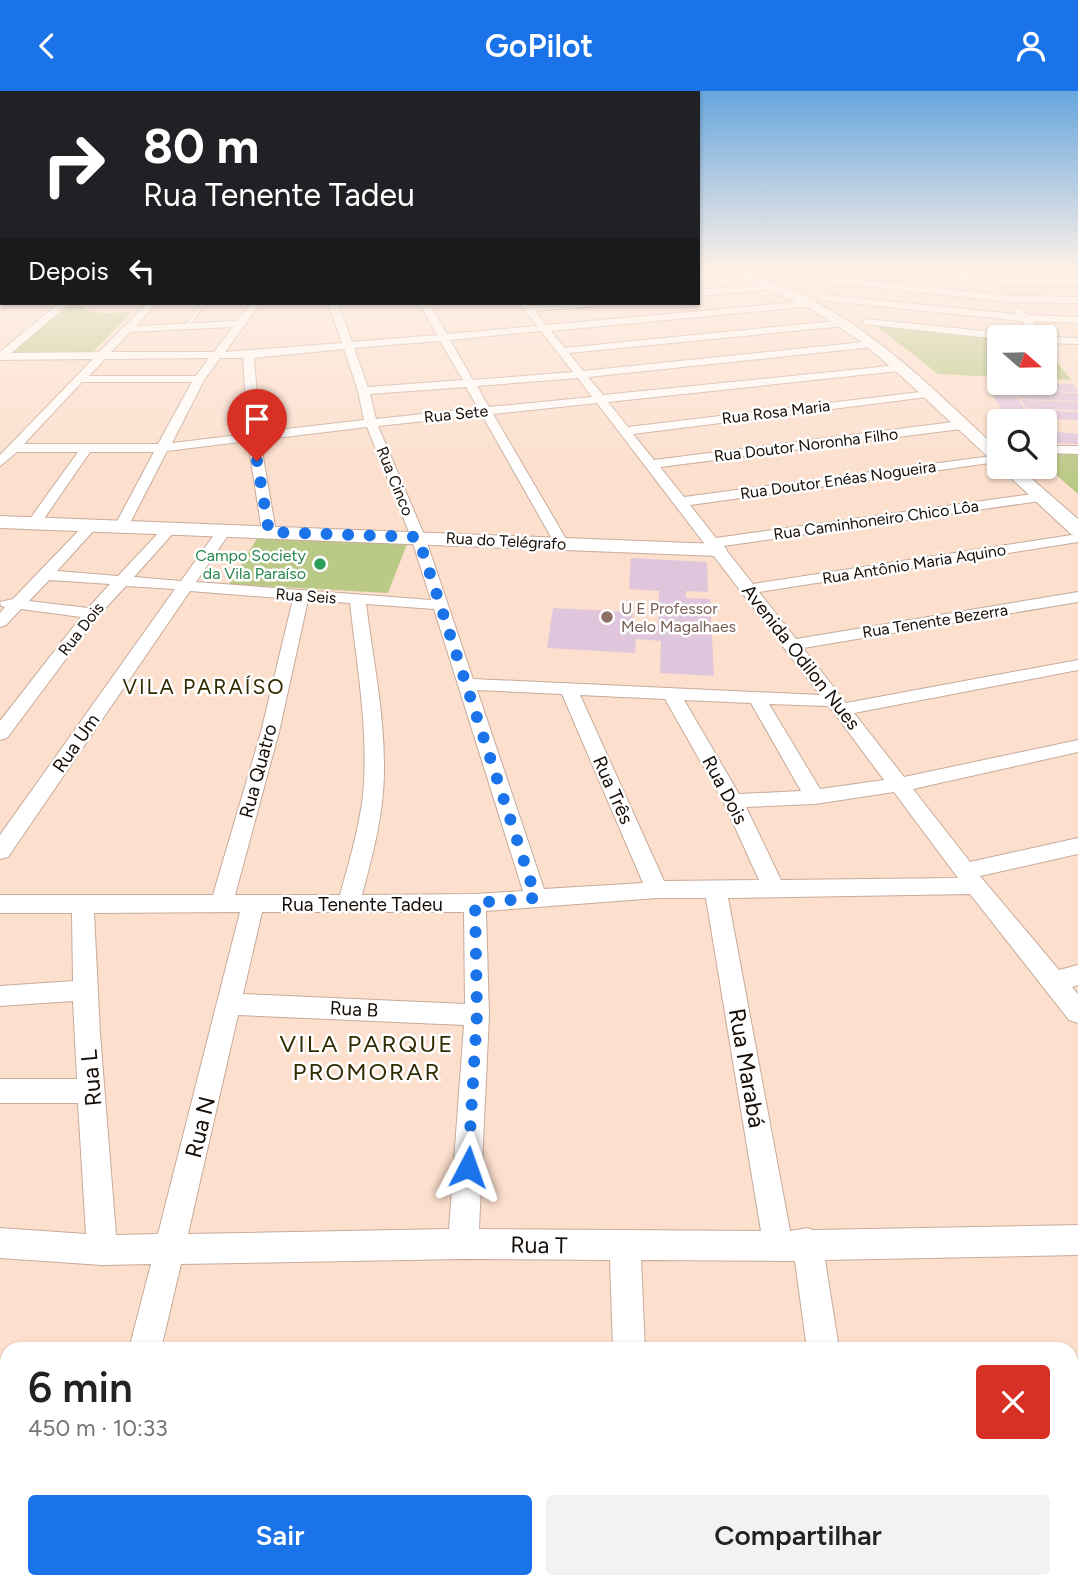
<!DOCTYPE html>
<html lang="pt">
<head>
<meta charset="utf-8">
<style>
	:root { --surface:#fff; --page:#f2f2f2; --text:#222; --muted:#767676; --accent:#1a73e8 }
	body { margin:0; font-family:Figtree,sans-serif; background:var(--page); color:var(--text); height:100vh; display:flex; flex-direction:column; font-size:26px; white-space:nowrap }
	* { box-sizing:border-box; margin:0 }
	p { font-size:23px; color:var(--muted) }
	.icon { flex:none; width:38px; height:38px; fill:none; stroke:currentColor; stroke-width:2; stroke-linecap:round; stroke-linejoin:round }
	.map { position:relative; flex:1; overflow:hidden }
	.side { position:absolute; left:0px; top:1251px; width:1078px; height:247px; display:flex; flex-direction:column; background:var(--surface); border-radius:21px 21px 0 0; box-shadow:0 2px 5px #0004 }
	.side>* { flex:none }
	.guide { position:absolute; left:0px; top:0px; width:700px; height:214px; box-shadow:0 2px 5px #0004; background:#202124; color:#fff; overflow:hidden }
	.needle { width:46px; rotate:110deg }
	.fabs { position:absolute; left:987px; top:234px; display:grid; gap:14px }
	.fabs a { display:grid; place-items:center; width:70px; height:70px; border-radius:7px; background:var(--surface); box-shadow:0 2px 5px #0004; font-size:35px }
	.pin { position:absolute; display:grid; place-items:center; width:60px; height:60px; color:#fff; margin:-72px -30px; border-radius:50% 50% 50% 0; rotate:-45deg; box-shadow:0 0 7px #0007 }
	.pin .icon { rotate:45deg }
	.me { position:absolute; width:77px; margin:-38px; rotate:4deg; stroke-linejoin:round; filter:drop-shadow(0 0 5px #0008) }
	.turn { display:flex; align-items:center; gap:24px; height:147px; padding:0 28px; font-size:32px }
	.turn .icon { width:91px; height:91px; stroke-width:2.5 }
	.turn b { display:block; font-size:49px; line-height:60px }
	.then { display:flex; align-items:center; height:66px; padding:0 28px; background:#0003; gap:14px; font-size:26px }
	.round { display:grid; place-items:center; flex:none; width:74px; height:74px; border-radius:7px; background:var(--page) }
	.head { display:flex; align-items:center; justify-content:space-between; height:119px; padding:0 28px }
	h1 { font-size:42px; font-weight:600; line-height:52px }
	.action { display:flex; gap:14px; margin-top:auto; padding:14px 28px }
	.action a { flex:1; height:80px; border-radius:7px; background:var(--accent); color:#fff; font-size:28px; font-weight:600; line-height:80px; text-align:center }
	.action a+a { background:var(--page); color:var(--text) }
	header { display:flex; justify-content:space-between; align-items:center; height:91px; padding:0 28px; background:var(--accent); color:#fff; font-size:32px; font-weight:600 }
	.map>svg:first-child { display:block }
</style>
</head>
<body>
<header><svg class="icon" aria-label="back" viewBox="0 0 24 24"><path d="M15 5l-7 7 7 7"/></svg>GoPilot<svg class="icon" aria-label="person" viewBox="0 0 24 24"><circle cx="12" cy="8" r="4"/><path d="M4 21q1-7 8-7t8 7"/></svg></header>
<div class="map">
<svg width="1078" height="1497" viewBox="0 0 1078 1497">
	<rect width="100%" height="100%" fill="#fcdfcd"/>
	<!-- green -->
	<g fill="#bbc987">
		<path d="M68,212H78C88,227 114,221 131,221L92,262H9Z"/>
		<path d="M874,233L999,247V286L938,283Z"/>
		<path d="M1045,255L1071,289L1045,288Z"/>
		<path d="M1045,362L1078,363V403L1045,374Z"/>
		<path d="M258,446L407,453L388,502L229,493Z"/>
	</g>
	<!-- building -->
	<g fill="#e0c6dc">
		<path d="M1009,292L1074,293L1078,301L1013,299Z"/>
		<path d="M986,294H1009L1027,322L1004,321Z"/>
		<path d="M1015,300L1078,302V310L1020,308Z"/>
		<path d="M1021,309L1078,311V319L1026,317Z"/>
		<path d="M1027,319L1078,321V329L1033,327Z"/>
		<path d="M1045,340L1078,343V353L1045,352V346H1049Z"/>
		<path d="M631,467L707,471L708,501L686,500V507L710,508L714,585L660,582L661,550L636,548L635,562L547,557L553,517L633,521V533L658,534L659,500L629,498Z"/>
	</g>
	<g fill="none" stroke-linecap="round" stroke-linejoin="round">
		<defs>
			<path id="lane" d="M202,212H206L188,236H184Z"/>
			<g id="street">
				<path d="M735,177L739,180L738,182L698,186V180Z"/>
				<path d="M858,177L1078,189V195L995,192L862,180Z"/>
				<path d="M762,179L1010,205L1078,206V212L1010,211L759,184V180Z"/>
				<path d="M772,193L775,194V198L698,205V199Z"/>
				<path d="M2,198V205L0,206V199Z"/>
				<path d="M823,204L1017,223L1014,219L1019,216L1028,224L1078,226V232L1033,230L1045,246L1078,247V253L1045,252V247H1036L1022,230L820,209L818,207Z"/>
				<path d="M810,210L813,211V215L551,240L565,257L845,229L850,232L845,235L569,262L583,280L873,250L878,253L873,256L588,286L603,304L899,274L904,277L899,280L608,311L628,336L928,300L934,303L928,306L633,343L654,369L961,330L967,334L961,338L660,376L684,406L999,364L997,371L690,414L716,447L1040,402L1047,406L1040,410L723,455L753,493L1078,443V451L759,501L796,548L1078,501V511L803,557L846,612L1078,569V579L854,622L904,686L1078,649V661L913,698L970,771L1078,747V763L980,785L1059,879L1078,874V894L1072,896L1078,903V932L1069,929L970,803L728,807L790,1140L808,1137L813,1139L1078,1134V1164L825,1169L839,1258H807L795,1170L641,1169L645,1258H613L610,1169L463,1168L181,1173L161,1258H129L151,1173L102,1174L0,1167V1137L86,1143L78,1012H0V988H77L73,910L0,915V895L73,890L72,822H0V804H213L261,641L293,508L190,500L8,766L0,768V744L175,498L126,495L98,525L7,647L0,649V630L81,526L21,518L6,534L0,536V522L5,516L1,515L0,511L13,508L85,433L90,432L97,436L57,480L118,485L164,436L169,435L176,439L134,486L181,490L219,437L224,436L231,440L196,491L431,509L411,446L367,336L260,349L276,441L274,444L269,445L262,441L248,350L167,360L128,436L121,440L114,436L154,361H90L39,435H29L27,432L78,361H17L0,375V364L93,268L0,269V261L59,212H70L11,262L99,261L147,212H157L136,235L237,230L251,212H261L225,261L342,252L328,212H338L352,251L437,244L419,212H429L447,243L537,235L519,212H529L531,215L600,212L595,215L536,220L546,234ZM233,236L214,261H111L130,241ZM541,240L573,281L473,289L450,249ZM440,250L463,289L368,296L354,257ZM344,258L358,300L364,329L260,341L254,267ZM209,267L196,285H89L105,268ZM220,267H243L248,343L172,352L204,289ZM578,287L592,306L489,316L477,295ZM82,291H192L158,353H24ZM466,296L478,317L376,328L370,303ZM597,312L820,604L473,588L425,446L378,335L482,324L555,453L562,457L569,453L493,323ZM49,489L110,493L88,517L29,510ZM308,509L350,512C357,576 369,640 363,704C359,738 349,771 340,804H235L279,641ZM366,513L434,518L523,800L475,803L362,804C371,770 380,737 383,702C388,639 374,576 366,513ZM477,599L562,603L643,792L544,798ZM580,604L665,608L723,710L759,789L664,790ZM684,609L751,612L801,700L739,703ZM769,613L829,615L884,689L820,698ZM894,701L958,787L781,789L746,716L815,713ZM657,807H706L761,1140L479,1138L489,924L486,820ZM240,821L158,1143L116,1144L100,943L94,822ZM262,821H464L465,913L243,903ZM238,924L464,934L449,1138L188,1143Z"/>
				<path d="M867,228L1023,244L1028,247L999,248L863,233L862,231Z"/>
				<path d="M1047,355H1078V363L1045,362Z"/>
				<path d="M7,1312V1346L0,1349V1315Z"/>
				<path d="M59,1491H95L94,1497H56Z"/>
				<path d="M482,1491H527L525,1497H479Z"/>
				<path d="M617,1491H653L654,1497H616Z"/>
				<path d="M845,1491H881L883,1497H845Z"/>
			</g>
			<g id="secondary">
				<path d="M721,177C739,176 755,184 772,191C868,229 925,291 999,359V376H1018L1078,428V445L1071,443L899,283L859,249L811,218Z"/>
				<path d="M0,425L717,453L724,455L727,459L724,463L717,465L0,437Z"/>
			</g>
		</defs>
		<!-- lane casing -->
		<use href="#lane" stroke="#c7ab9a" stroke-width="2"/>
		<!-- street casing -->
		<use href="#street" stroke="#c7ab9a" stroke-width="2"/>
		<!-- secondary casing -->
		<use href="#secondary" stroke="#c7ab9a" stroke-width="2"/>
		<!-- lane -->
		<use href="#lane" fill="#fff" fill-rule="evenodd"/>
		<!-- street -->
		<use href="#street" fill="#fff" fill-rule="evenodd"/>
		<!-- secondary -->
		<use href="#secondary" fill="#fff" fill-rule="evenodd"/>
	</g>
	<!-- sky -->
	<linearGradient id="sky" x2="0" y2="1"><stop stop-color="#67a6dd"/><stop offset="0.46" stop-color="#fef1e8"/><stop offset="1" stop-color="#fef1e8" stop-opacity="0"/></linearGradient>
	<rect width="1078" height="386" fill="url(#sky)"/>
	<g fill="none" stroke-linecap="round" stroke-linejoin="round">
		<!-- route -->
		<path stroke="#1a73e8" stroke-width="12" stroke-dasharray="0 21.6" d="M257,370L269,441L418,446L536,807L475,812L477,923L468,1076"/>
	</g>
	<!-- markers -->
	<circle fill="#2e9e5b" stroke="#fff" stroke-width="2.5" cx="320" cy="473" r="7"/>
	<circle fill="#8d6e63" stroke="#fff" stroke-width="2.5" cx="607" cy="526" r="7"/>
	<g text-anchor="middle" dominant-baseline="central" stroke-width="5" stroke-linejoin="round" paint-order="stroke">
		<!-- far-street labels -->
		<g font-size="16" fill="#160d07" stroke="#fff">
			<text transform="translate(776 321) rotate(-7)">Rua Rosa Maria</text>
			<text transform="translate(456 323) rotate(-6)">Rua Sete</text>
			<text transform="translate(806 354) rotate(-7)">Rua Doutor Noronha Filho</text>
			<text transform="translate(838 389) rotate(-8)">Rua Doutor Enéas Nogueira</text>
			<text transform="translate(395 390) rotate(68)">Rua Cinco</text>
			<text transform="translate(876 429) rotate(-8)">Rua Caminhoneiro Chico Lôa</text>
			<text transform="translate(506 450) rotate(3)">Rua do Telégrafo</text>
			<text transform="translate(914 473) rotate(-9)">Rua Antônio Maria Aquino</text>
			<text transform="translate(306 505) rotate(4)">Rua Seis</text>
			<text transform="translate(935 530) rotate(-9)">Rua Tenente Bezerra</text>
			<text transform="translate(81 538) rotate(-52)">Rua Dois</text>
		</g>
		<!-- far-leisure labels -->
		<g font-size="16" fill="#27864d" stroke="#fff" text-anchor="end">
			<text x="306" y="464">Campo Society<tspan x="306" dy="18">da Vila Paraíso</tspan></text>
		</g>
		<!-- far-education labels -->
		<g font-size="16" fill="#785e54" stroke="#fff" text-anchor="start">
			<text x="621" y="517">U E Professor<tspan x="621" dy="18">Melo Magalhaes</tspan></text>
		</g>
		<!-- street labels -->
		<g font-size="19" fill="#160d07" stroke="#fff">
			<text transform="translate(801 566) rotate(52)">Avenida Odilon Nues</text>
			<text transform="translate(76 652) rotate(-55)">Rua Um</text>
			<text transform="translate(258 680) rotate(-75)">Rua Quatro</text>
			<text transform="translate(613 699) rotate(66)">Rua Três</text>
			<text transform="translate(725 699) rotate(62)">Rua Dois</text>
			<text x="362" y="813">Rua Tenente Tadeu</text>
			<text transform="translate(354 918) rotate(3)">Rua B</text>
		</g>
		<!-- neighbourhood labels -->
		<g font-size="21" letter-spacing="2" fill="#322b00" stroke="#fff">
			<text x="204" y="595">VILA PARAÍSO</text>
		</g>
		<!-- near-street labels -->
		<g font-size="23" fill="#160d07" stroke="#fff">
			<text transform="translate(747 977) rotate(80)">Rua Marabá</text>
			<text transform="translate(91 987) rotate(-95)">Rua L</text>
			<text transform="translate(200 1036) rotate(-76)">Rua N</text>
			<text transform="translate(539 1154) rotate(1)">Rua T</text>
		</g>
		<!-- near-neighbourhood labels -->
		<g font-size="24" letter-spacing="2" fill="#322b00" stroke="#fff">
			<text x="367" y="952">VILA PARQUE<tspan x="367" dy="28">PROMORAR</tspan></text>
		</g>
	</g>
</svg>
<div class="fabs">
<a><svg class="needle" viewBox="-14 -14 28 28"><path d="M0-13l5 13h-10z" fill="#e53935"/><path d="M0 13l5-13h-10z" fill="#767676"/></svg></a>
<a><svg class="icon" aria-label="search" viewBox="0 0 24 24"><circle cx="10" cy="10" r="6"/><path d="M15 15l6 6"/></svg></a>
</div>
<div class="pin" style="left:257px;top:370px;background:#d93025"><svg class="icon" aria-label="arrive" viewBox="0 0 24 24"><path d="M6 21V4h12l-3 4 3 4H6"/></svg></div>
<svg class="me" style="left:468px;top:1076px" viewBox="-20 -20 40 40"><path d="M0-17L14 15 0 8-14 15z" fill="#1a73e8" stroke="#fff" stroke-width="4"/></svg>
<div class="guide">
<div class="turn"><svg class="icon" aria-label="right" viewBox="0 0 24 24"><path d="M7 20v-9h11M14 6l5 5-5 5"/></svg><div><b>80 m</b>Rua Tenente Tadeu</div></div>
<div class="then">Depois<svg class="icon" aria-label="left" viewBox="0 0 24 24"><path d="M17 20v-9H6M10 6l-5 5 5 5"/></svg></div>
</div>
<section class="side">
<div class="head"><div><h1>6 min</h1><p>450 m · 10:33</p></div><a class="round" style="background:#d93025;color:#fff"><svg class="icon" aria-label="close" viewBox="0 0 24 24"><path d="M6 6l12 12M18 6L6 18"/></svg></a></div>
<div class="action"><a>Sair</a><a>Compartilhar</a></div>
</section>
</div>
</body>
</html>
